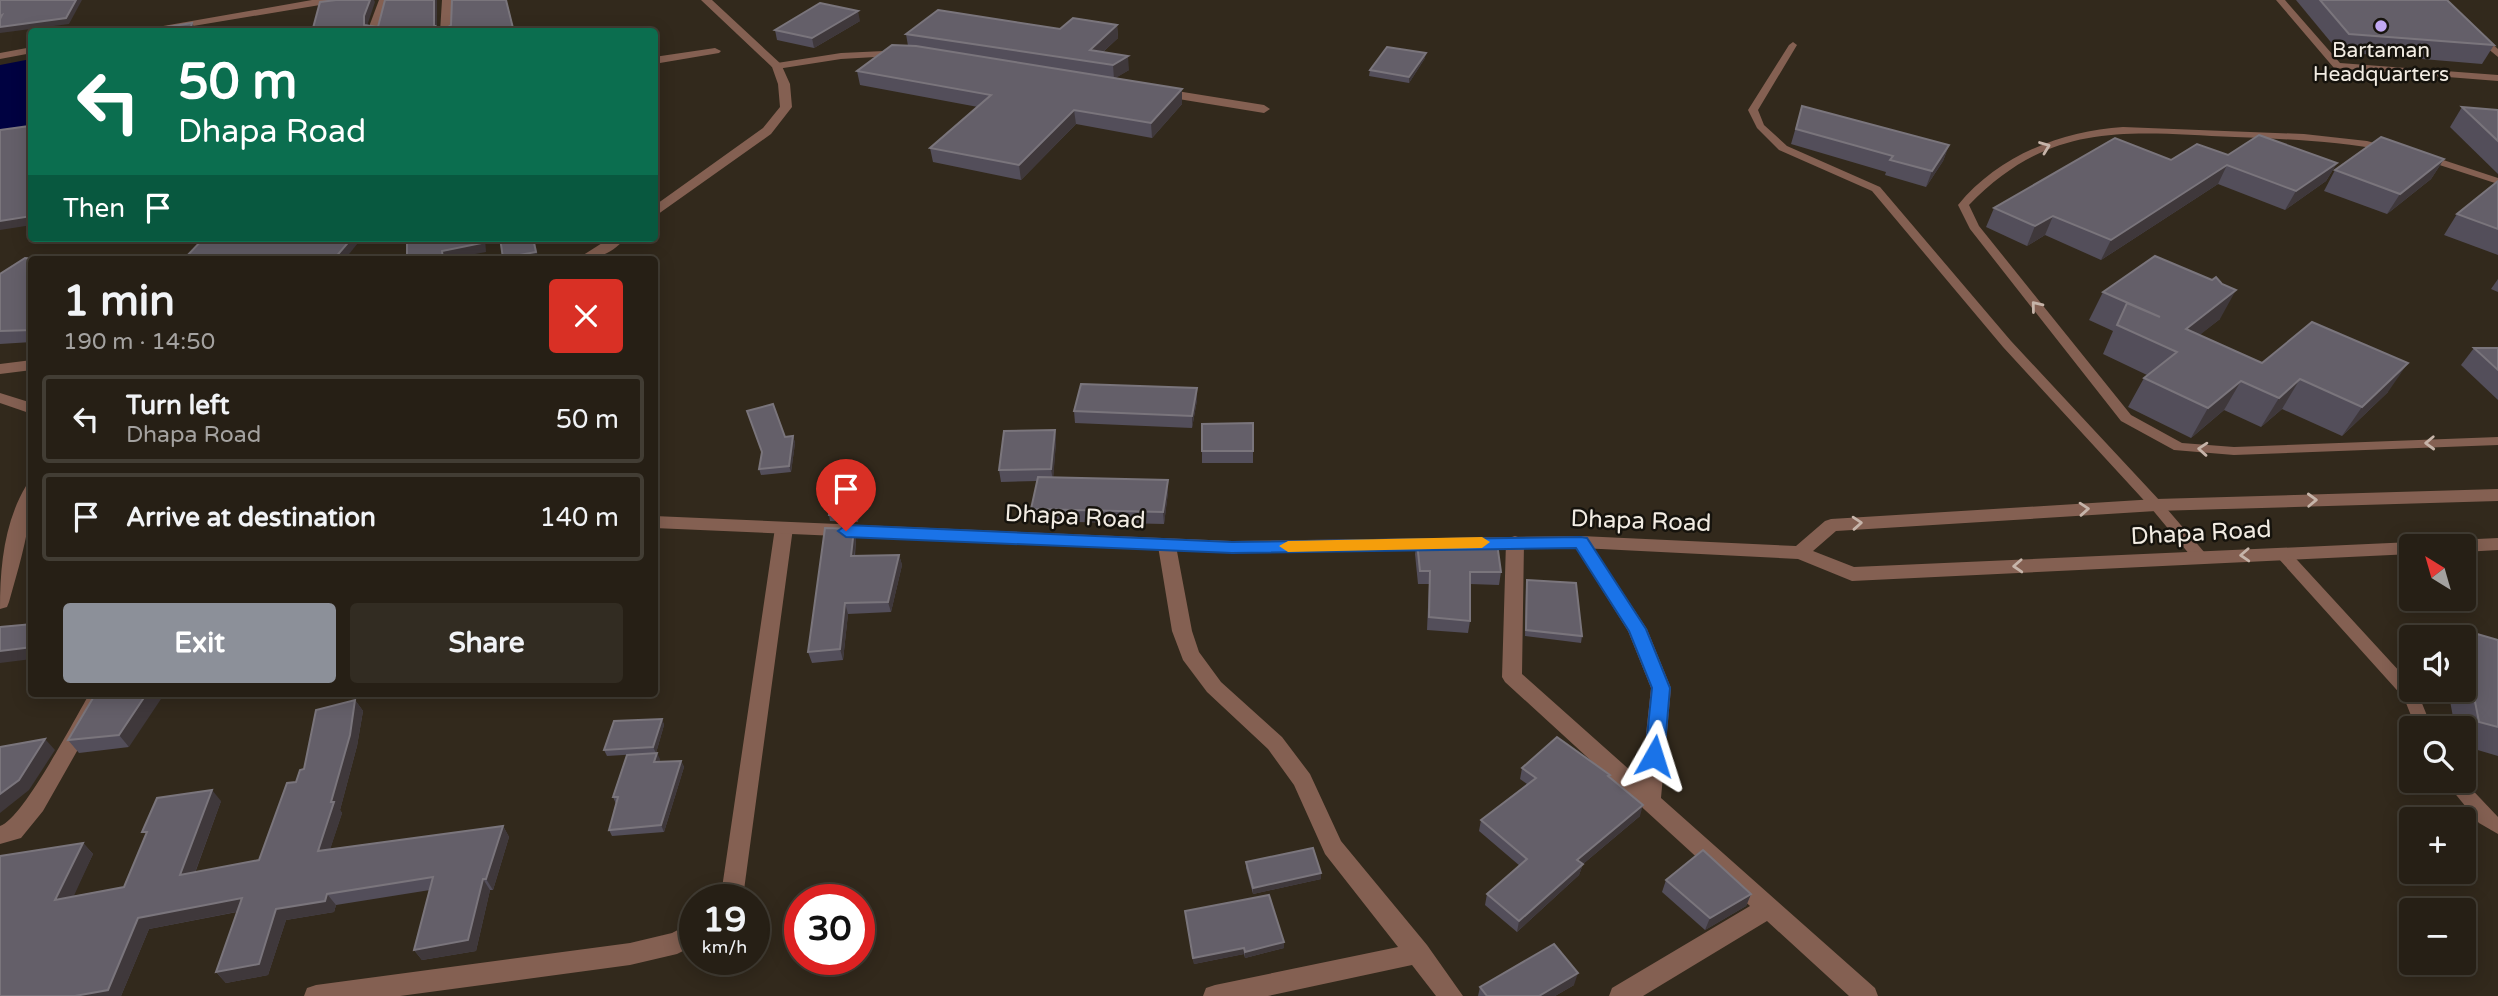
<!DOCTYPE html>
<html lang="en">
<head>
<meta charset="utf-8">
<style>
	:root { --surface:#261f15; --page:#322c22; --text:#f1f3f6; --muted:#a4a2a0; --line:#423d34; --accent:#8c9099 }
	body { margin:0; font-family:"Varela Round",sans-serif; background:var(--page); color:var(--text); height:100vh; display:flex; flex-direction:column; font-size:26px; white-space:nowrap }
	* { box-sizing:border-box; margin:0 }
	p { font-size:23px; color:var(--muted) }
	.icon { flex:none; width:38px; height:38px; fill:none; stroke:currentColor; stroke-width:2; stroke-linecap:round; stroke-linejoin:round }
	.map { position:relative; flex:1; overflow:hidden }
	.details { position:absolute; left:28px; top:256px; width:630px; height:441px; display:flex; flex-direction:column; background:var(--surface); border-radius:7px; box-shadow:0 4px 18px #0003,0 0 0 2px var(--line) }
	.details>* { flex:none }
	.hud { position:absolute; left:28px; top:28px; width:630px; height:214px; border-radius:7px; box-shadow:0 4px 18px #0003,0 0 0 2px var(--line); background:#0b6e4f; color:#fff; overflow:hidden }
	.needle { width:46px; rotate:323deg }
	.tools { position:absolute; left:2399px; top:534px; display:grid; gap:14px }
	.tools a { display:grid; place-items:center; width:77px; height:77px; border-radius:7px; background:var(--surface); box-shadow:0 4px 18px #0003,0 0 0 2px var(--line); font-size:35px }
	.speed { position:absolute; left:679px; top:884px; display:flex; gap:14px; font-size:35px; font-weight:700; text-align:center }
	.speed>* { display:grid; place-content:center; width:91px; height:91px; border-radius:50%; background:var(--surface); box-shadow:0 4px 18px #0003,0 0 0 2px var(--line); line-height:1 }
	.speed small { font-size:18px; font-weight:400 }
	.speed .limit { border:10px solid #d22; background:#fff; color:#111 }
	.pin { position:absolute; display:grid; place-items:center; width:60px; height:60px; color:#fff; margin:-72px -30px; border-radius:50% 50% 50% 0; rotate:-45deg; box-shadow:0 0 7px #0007 }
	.pin .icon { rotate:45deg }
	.me { position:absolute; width:77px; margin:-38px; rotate:6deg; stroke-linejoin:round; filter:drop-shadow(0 0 5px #0008) }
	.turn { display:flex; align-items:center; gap:24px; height:147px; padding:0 35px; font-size:32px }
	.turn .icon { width:91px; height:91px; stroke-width:2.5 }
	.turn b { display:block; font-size:49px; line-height:60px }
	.then { display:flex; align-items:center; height:66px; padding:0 35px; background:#0003; gap:14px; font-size:26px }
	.round { display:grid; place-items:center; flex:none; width:74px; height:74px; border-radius:7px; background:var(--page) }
	.overview { display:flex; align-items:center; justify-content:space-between; height:119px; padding:0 35px }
	h1 { font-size:42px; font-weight:700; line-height:52px }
	.primary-button { display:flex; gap:14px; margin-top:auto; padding:14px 35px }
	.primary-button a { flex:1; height:80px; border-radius:7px; background:var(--accent); color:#fff; font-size:28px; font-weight:700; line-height:80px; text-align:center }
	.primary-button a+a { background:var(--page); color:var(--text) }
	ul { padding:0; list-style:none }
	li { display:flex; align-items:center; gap:21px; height:88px; margin:0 14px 10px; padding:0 21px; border:4px solid var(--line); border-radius:7px }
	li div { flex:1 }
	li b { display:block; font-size:26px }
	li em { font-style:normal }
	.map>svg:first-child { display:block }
</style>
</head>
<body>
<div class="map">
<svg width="2498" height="996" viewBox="0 0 2498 996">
	<rect width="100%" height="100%" fill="#32291c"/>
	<!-- water -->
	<path fill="#000241" d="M31,59V130L0,136V65Z"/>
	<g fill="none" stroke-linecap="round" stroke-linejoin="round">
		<!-- service -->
		<g fill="#846052" fill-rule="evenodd">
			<path d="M2276,0H2285L2340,63L2498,75V81L2334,68Z"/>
			<path d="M2475,34H2481L2498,49V57L2475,38Z"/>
			<path d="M1793,42L1797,45L1758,110L1764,125L1787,146L1880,187L2011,341L2161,502L2205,553L2207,557L2205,561H2195L2151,508L2003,347L1872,191L1779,150L1757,128L1748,110L1789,45Z"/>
			<path d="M2123,127L2304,134L2367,141L2393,148L2388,151C2337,141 2286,139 2235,137C2127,132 2051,120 1969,205L1979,226L2131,415L2182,443L2234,447L2498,437V445L2234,455L2174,450L2121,421L1970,229L1958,205C1998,156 2061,131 2123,127Z"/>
			<path d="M2425,154L2498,178V184L2421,159L2420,157Z"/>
			<path d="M2283,549L2288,550L2412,685V690L2417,691L2432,728H2416L2404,698L2278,558L2276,554L2278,550Z"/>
			<path d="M2444,780H2463L2498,817V834L2479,823Z"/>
		</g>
		<!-- minor -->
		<g fill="#846052" fill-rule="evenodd">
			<path d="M379,0H389L380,24L381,32H370V24Z"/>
			<path d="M442,0H452L451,32H440Z"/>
			<path d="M715,48L721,51L719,53L654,64V57Z"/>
			<path d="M906,50L910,51V55L841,59L777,69L771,66L777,63L841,53Z"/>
			<path d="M1158,88L1264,105L1270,109L1264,113L1154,95L1152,92Z"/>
			<path d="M32,484C32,524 20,563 9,602L7,607L0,609C0,567 4,523 26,486Z"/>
			<path d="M784,522L793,528L744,890L740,900H716L722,888L775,528Z"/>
			<path d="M1515,536L1521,538L1524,542L1522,674L1641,780L1651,688L1628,631L1572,542L1575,538H1587L1647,629L1671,688L1661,798L1875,988L1878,996H1849L1767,921L1643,996H1609L1612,988L1750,906L1505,682L1502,677L1506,542L1509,538Z"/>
			<path d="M1167,540L1173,542L1176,546L1192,631L1199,652L1221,682L1282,737L1310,774L1341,841L1427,945L1463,996H1436L1412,965L1268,996H1203L1206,988L1215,985L1398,947L1325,854L1294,785L1268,749L1207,692L1183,660L1172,631L1158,546L1161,542Z"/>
			<path d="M90,693H110L43,811L21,838L0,844V826C23,819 75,718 90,693Z"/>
			<path d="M695,921V945L677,954L630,965L400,996H304L307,988L316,985L630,943L672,933Z"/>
		</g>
		<!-- tertiary -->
		<g fill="#846052" fill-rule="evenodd">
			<path d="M312,0H337L332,3L157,32H129Z"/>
			<path d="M701,0H712L781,64L790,84L792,107L771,134L654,217V206L763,128L780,107L778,84L772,67Z"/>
			<path d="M32,47V53L0,59V53Z"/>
			<path d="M610,238H626C611,254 598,259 577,259Z"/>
			<path d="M32,360V370L0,374V364Z"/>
			<path d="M0,393L32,403V414L0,403Z"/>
			<path d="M2498,489V501L2156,511L1836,531L1813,551L1854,567L2412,542L2418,544L2420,546H2412V554L1852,581L1798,559L1581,548L1232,553L654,528V516L1232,541L1581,536L1796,546L1825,521L1831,519L2156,499Z"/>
			<path d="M2498,538V550L2464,552V546H2447L2450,542L2456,540Z"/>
		</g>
	</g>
	<!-- wall -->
	<g fill="#534e5a">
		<path d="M2296,0H2447L2494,45L2482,64L2339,52Z"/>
		<path d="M860,21L814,48L777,40L775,30Z"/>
		<path d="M1117,25L1118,38L1103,52L1129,70L1115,78L1182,89V104L1152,138L1076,124L1021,180L933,162L930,148L978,107L860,85L857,71L908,46L906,34L1060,29Z"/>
		<path d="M1425,58L1409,83L1369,76L1370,70Z"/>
		<path d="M1802,106L1949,145L1943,161L1926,187L1885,175L1886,172L1791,144Z"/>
		<path d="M2462,107L2498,110V174L2450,127Z"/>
		<path d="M2228,155L2337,163L2326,181L2285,210L2218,184L2101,260L2045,235L2027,246L1986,227L1994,208L2171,160Z"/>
		<path d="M2444,159L2431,179L2387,214L2324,191L2335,170Z"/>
		<path d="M2498,181V255L2444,235L2457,214Z"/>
		<path d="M32,259V342L0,344V274Z"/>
		<path d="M2498,279V292L2491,289Z"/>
		<path d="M2103,292L2220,319L2199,335L2262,363L2388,392L2342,436L2282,409L2261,427L2224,410L2191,438L2128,407L2144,378L2147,375L2103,354L2113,331L2089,320Z"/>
		<path d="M2474,348H2498V400L2461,365Z"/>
		<path d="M1197,388V400L1192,428L1075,423L1074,411Z"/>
		<path d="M1253,423V463H1202V451Z"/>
		<path d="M1055,430L1056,442L1053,478L1168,492L1164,524L1033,521L1031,509L1037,481L1001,482L999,470Z"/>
		<path d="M793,436L795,443L791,472L761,475L759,469Z"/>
		<path d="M860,488L861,494L858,522L830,521L829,515Z"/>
		<path d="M854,529L856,539L855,556L899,555L902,565L891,612L848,614L843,660L812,663L808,652Z"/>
		<path d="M1417,542L1501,572L1499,585L1470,584V621L1468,633L1427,630L1429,584H1418L1415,554Z"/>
		<path d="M1527,580L1582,636L1581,643L1525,636L1526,587Z"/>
		<path d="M2460,629L2498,640V756L2464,746V728H2455L2448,690H2464V637H2454Z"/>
		<path d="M96,693L129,747L79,753L68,740Z"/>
		<path d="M355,700L363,711L357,746L340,810L342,813L330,849L503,826L509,837L493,890H490L476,951L422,960L414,950L430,890L336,905L334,912L286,920L268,975L226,983L216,972L237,912L149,929L121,996H0L83,843L93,854L73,896L124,887L221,801L195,873L259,860L296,782L304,769Z"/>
		<path d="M662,719L664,725L656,753L607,756L604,750Z"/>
		<path d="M660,759L659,762L681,761L684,767L664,832L612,836L609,830L616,804L613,797Z"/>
		<path d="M1522,768L1610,775L1609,777L1640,816L1583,864L1579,875L1517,932L1485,905L1487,894L1520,866L1479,831L1481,820L1527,784L1520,779Z"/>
		<path d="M1246,862L1321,879L1253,894L1246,868Z"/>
		<path d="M1666,880L1751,894L1746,906L1705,930L1662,892Z"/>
		<path d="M1185,911L1284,942V948L1245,958L1244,954L1194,964Z"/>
		<path d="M1574,985L1555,996H1478L1480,987Z"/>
	</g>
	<!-- shaded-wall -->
	<g fill="#3f383b">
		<path d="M76,0H82L69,24L0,33V27Z"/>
		<path d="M370,0H374L375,2L368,23L367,32L364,25V16Z"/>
		<path d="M434,0H437V32L434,25Z"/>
		<path d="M858,11L860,21L814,48L812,38Z"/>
		<path d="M192,23L196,30L195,32H190Z"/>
		<path d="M1117,25L1118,38L1092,62L1090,50Z"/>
		<path d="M1426,53L1425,58L1409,83V77Z"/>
		<path d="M1128,56L1129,70L1114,79L1113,65Z"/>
		<path d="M1182,89V104L1152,138L1151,123Z"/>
		<path d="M1074,110L1076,124L1021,180L1019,165Z"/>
		<path d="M1949,145L1943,161L1926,187L1932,171Z"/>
		<path d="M2444,159L2431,179L2387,214L2400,194Z"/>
		<path d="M2337,163L2326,181L2285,210L2296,191Z"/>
		<path d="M2227,165L2218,184L2101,260L2111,240Z"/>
		<path d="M32,216V225L0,230V221Z"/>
		<path d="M2053,216L2045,235L2027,246L2035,226Z"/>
		<path d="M352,238H362L345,259H334Z"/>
		<path d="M482,238H485L486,252L448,259H443L442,251Z"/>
		<path d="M533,238H534L538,257L530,259H504Z"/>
		<path d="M2236,290L2220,319L2177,353L2186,329Z"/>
		<path d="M2408,363L2388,392L2342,436L2362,407Z"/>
		<path d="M2300,379L2282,409L2261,427L2279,398Z"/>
		<path d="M2241,381L2224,410L2191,438L2208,408Z"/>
		<path d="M1197,388V400L1192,428V416Z"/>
		<path d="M1055,430L1056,442L1053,481L1051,469Z"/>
		<path d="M793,436L795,443L791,472L789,466Z"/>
		<path d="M1168,480V492L1164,524L1163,512Z"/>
		<path d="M860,488L861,494L858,522L857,516Z"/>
		<path d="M854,529L856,539L853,566L851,556Z"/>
		<path d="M899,555L902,565L891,612L888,602Z"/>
		<path d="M845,603L848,614L843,660L840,649Z"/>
		<path d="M32,647V659L0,663V651Z"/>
		<path d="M147,693H165L129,747L119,735Z"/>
		<path d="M355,700L363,711L357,746L340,810L342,813L326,862L318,851Z"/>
		<path d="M662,719L664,725L656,753L653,747Z"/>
		<path d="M45,739L55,750L29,790L0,813V794Z"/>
		<path d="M657,753L660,759L657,768L654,762Z"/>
		<path d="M681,761L684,767L664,832L661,825Z"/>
		<path d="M212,790L221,801L190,886L180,875Z"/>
		<path d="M1643,805L1640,816L1583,864L1579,875L1517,932L1519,921L1577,860Z"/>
		<path d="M503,826L509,837L493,890L486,879Z"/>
		<path d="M83,843L93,854L67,911L55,900Z"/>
		<path d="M1321,873V879L1253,894V888Z"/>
		<path d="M483,879L490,890L476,951L422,960L414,950Z"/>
		<path d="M327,894L336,905L334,912L286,920L268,975L226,983L216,972L276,909Z"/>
		<path d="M1751,894L1746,906L1705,930L1710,918Z"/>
		<path d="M242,898L251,909L149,929L121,996H75L138,918Z"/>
		<path d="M1284,942V948L1245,958V952Z"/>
		<path d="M1244,948V954L1194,964L1193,958Z"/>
		<path d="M1578,973L1574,985L1555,996H1539Z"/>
	</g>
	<!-- building -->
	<g fill="#645f69" stroke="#7a757c" stroke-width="2">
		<path d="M0,0H76L66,18L0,27V19L2,15L0,16Z"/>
		<path d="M336,0H370L364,16V25L378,27L385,0H434V25L437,27H448L451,25L452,0H506L514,32H282L313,28L320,2Z"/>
		<path d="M2320,0H2447L2494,45L2349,34Z"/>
		<path d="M820,3L858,11L812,38L775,30Z"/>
		<path d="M938,10L1060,29L1073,18L1117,25L1090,50L1128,56L1113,65L906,34Z"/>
		<path d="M192,23L190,32H147L148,30Z"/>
		<path d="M892,45L916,46L1182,89L1151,123L1074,110L1019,165L930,148L991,95L857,71Z"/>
		<path d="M1387,47L1426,53L1409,77L1370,70Z"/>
		<path d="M1802,106L1949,145L1932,171L1890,160L1893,156L1796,129Z"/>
		<path d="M2462,107L2498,110V141Z"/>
		<path d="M32,119V216L0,221V130L29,126Z"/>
		<path d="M2259,135L2337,163L2296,191L2227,165L2111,240L2053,216L2035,226L1994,208L2115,138L2171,160L2197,144L2228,155Z"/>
		<path d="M2381,137L2444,159L2400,194L2335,170Z"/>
		<path d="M2498,181V229L2457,214Z"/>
		<path d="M204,238H352L334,259H184Z"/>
		<path d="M407,238H482V243L442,251L443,259H407Z"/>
		<path d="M500,238H533L536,252L503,258Z"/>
		<path d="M2155,256L2212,280L2216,277L2222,284L2236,290L2186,329L2262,363L2312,322L2408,363L2362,407L2300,379L2279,398L2241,381L2208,408L2144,378L2177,352L2117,325L2127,303L2160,317L2103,292Z"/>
		<path d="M25,258L36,259H32V330L0,331V274Z"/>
		<path d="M2474,348H2498V370Z"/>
		<path d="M1081,384L1197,388L1192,416L1074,411Z"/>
		<path d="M773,404L785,437L793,436L789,466L759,469L762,452L747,411Z"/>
		<path d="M1253,423V451H1202V424Z"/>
		<path d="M1055,430L1051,469L999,470L1004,431Z"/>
		<path d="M1038,477L1168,480L1163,512L1031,509Z"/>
		<path d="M860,488L857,516L829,515L832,490Z"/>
		<path d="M825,528L854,529L851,556L899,555L888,602L845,603L840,649L808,652Z"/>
		<path d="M1417,542L1497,543L1501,572H1470V621L1429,617L1430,571H1420Z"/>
		<path d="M1527,580L1576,583L1582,636L1526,630Z"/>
		<path d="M32,624V647L0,651V627Z"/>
		<path d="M2460,629L2498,640V727L2479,722L2464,646V637H2462Z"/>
		<path d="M96,693H147L119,735L68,740Z"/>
		<path d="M355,700L350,735L331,802H334L318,851L503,826L486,879H483L468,940L414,950L433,877L327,894L325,901L276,909L259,964L216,972L242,898L138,918L108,990L75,996H0V856L83,843L55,900L124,887L147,832H142L157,798L212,790L180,875L259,860L287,783L296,782L300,770L304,769L316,710Z"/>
		<path d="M662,719L653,747L604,750L614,721Z"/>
		<path d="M1557,737L1610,775L1608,776L1643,805L1577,860L1583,864L1519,921L1487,894L1527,859L1481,820L1536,778L1522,768Z"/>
		<path d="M45,739L19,780L0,794V747Z"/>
		<path d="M657,753L654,762L681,761L661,825L609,830L618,797H613L627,755Z"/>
		<path d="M1313,848L1321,873L1253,888L1246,862Z"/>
		<path d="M1703,850L1751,894L1710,918L1666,880Z"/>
		<path d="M1269,895L1284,942L1245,952L1244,948L1193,958L1185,911Z"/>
		<path d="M1554,944L1578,973L1539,996H1487L1480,987Z"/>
	</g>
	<!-- one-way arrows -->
	<defs><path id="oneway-chevron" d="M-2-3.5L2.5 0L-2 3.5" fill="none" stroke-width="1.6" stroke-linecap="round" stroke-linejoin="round" transform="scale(1.75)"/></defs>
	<g stroke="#c6b4a9">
		<use href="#oneway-chevron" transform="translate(2045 147) rotate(-21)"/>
		<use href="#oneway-chevron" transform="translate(2036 306) rotate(-129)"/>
		<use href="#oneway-chevron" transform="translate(2430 443) rotate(178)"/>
		<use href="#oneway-chevron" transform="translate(2203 449) rotate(-176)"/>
		<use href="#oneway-chevron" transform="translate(2312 500) rotate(-2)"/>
		<use href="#oneway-chevron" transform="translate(2084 509) rotate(-4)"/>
		<use href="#oneway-chevron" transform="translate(1857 523) rotate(-4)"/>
		<use href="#oneway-chevron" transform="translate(2245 555) rotate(177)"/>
		<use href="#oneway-chevron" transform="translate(2018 566) rotate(177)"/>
	</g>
	<!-- route -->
	<path fill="#1a73e8" stroke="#114b97" stroke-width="2" d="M846,525L1232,542L1581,537L1587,538L1646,629L1670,688L1664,756L1661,761L1654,763L1647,761L1645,756L1652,688L1629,631L1576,548L1232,553L846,537L838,531Z"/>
	<!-- slow -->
	<path fill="#f59e0b" d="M1482,537L1490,542L1482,548L1288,552L1279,546L1288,541Z"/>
	<!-- markers -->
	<circle fill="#c1a8f3" stroke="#16130d" stroke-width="2.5" cx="2381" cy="26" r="7"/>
	<g text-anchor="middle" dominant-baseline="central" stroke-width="5" stroke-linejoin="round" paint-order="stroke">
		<!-- far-poi labels -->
		<g font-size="21" fill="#f2ece3" stroke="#16130d">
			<text x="2381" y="50">Bartaman<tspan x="2381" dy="24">Headquarters</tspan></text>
		</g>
		<!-- street labels -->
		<g font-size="24" fill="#f2ece3" stroke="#16130d">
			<text transform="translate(1075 517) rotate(3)">Dhapa Road</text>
			<text transform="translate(1641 521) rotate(2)">Dhapa Road</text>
			<text transform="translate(2201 533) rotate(-3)">Dhapa Road</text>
		</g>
	</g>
</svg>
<div class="tools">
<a><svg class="needle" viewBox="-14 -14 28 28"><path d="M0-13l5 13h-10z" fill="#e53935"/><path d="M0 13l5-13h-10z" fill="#a4a2a0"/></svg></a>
<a><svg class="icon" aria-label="sound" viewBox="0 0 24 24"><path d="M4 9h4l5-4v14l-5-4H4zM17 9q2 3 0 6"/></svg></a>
<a><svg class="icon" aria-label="search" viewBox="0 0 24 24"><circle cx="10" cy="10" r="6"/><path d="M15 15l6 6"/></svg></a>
<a>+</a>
<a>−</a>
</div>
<div class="speed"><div>19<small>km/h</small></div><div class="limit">30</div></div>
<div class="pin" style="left:846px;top:531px;background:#d93025"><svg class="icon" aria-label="arrive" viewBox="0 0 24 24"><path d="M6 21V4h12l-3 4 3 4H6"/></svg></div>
<svg class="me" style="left:1654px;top:756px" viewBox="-20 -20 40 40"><path d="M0-17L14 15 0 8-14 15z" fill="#1a73e8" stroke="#fff" stroke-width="4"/></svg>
<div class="hud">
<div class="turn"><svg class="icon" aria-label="left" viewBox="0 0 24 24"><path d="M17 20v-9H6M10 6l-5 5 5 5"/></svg><div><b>50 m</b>Dhapa Road</div></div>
<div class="then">Then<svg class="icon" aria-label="arrive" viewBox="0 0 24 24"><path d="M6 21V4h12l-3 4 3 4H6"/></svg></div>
</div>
<section class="details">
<div class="overview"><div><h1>1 min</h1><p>190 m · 14:50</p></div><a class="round" style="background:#d93025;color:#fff"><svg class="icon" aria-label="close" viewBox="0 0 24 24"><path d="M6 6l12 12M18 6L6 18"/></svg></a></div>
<ul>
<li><svg class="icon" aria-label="left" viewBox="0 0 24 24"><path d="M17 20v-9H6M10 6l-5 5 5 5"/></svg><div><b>Turn left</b><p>Dhapa Road</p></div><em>50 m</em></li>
<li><svg class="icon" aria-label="arrive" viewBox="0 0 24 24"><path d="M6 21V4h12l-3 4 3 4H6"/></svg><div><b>Arrive at destination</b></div><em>140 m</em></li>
</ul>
<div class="primary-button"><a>Exit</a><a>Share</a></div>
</section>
</div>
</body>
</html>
